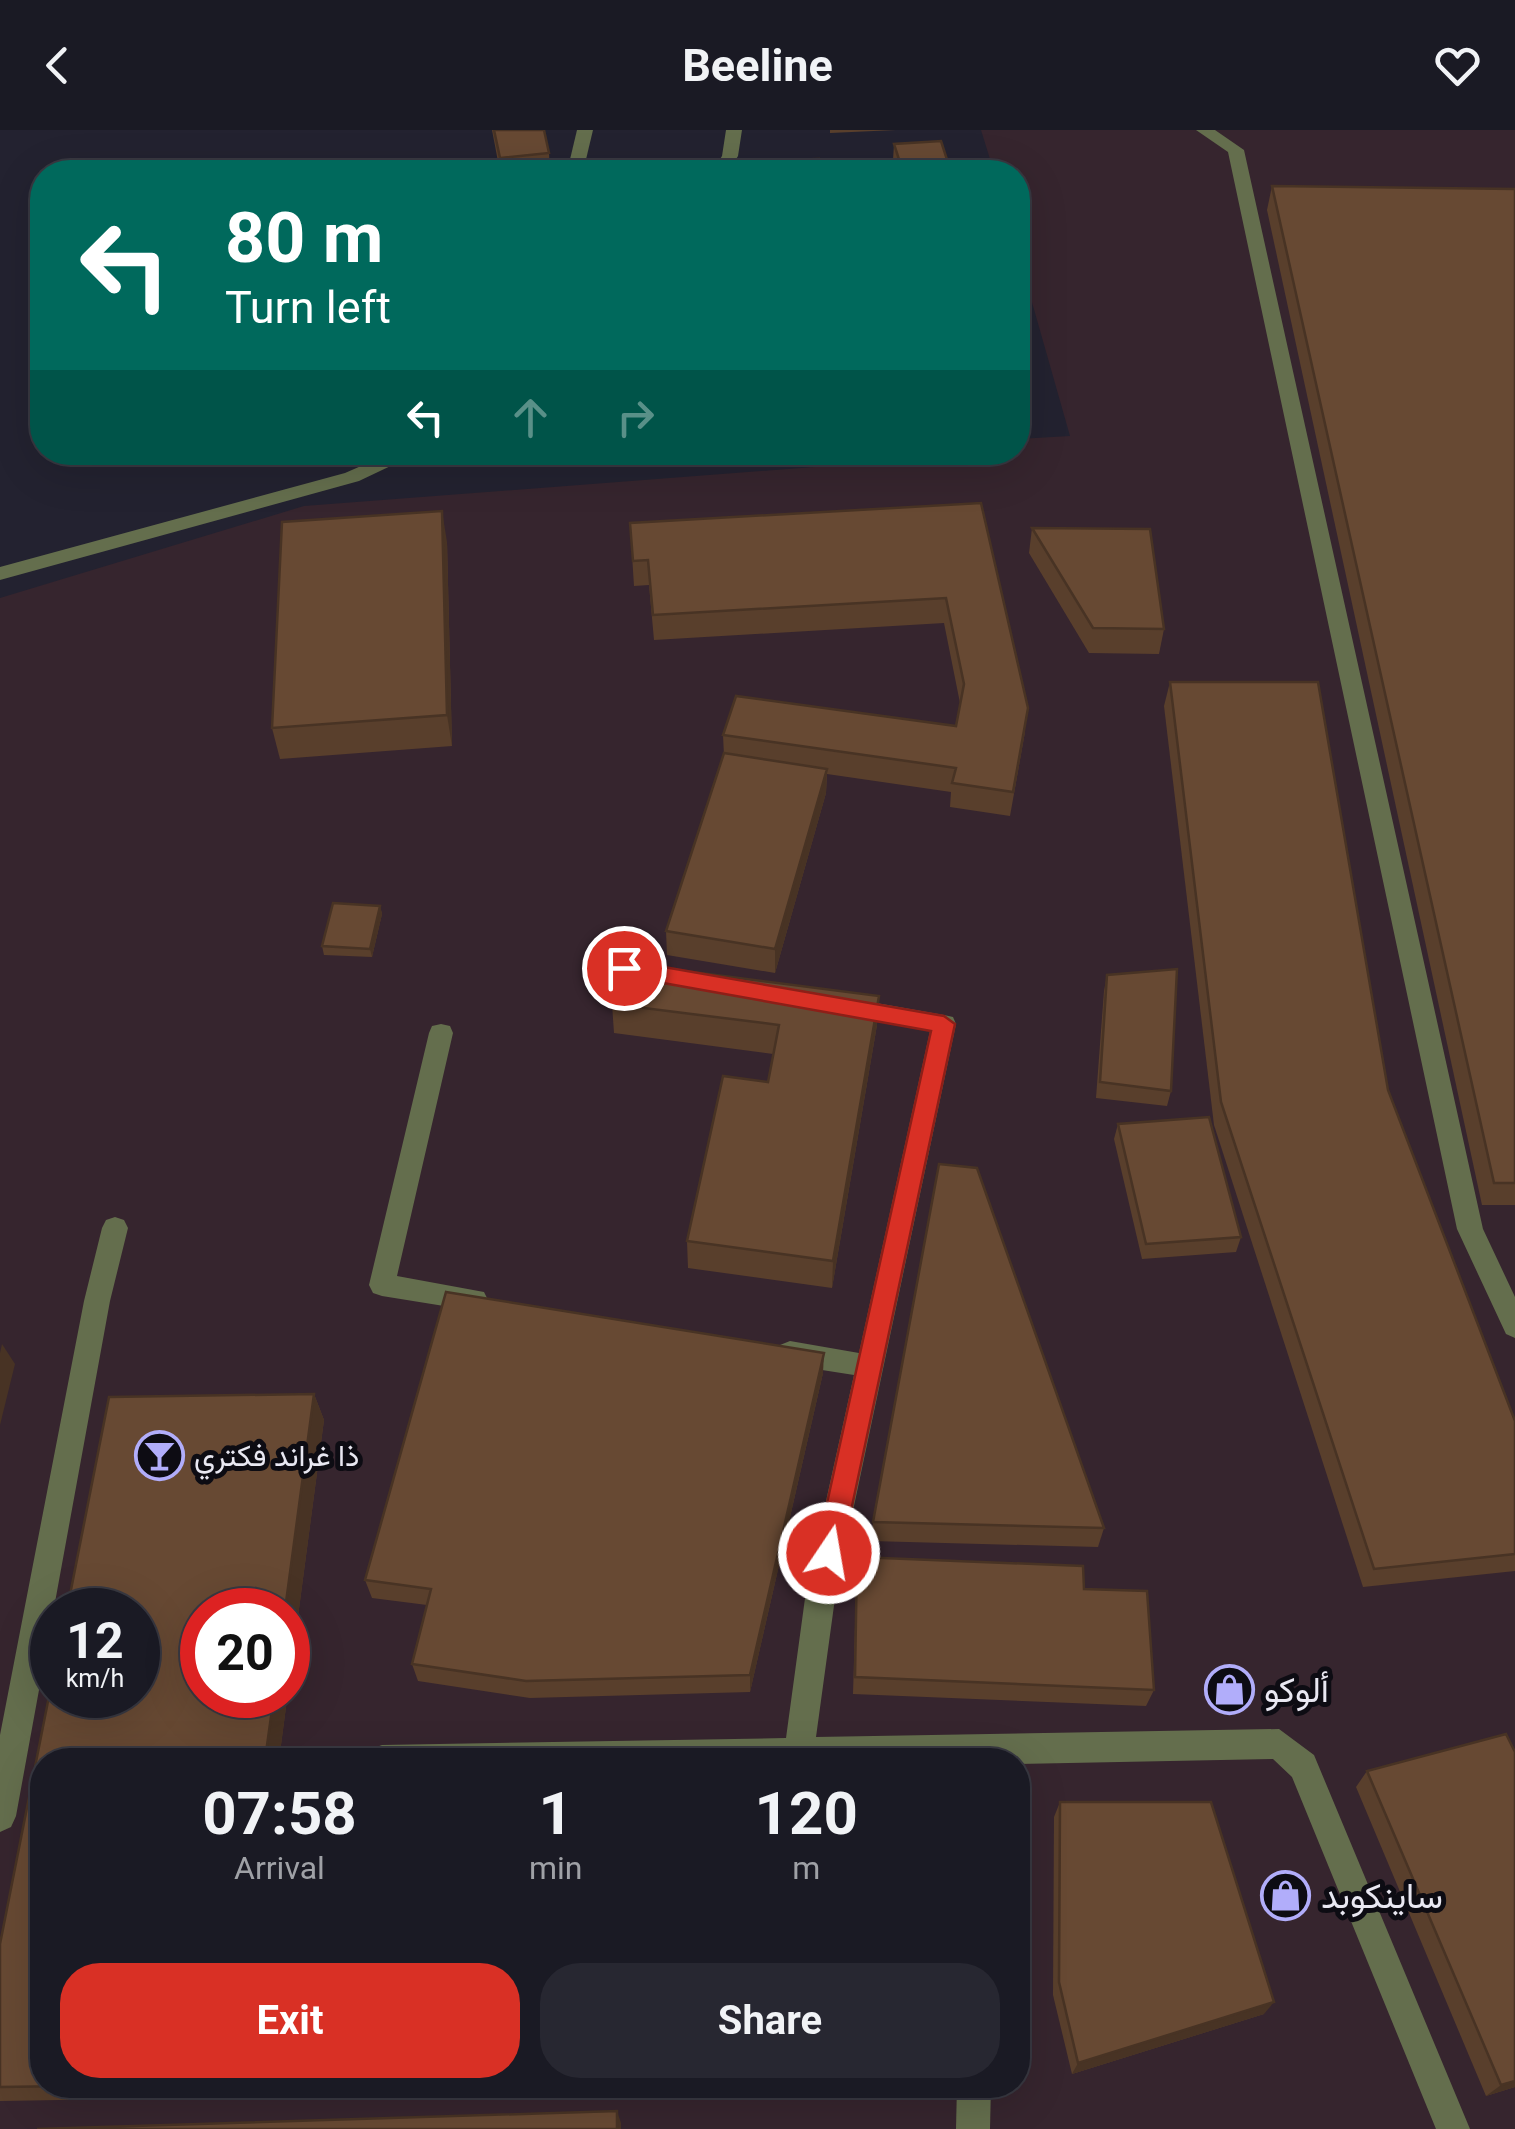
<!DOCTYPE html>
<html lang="en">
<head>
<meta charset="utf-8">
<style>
	:root { --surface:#1a1a24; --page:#272731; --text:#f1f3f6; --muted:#9fa1a6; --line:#383841; --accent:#d93025 }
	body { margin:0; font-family:Roboto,Vazirmatn,sans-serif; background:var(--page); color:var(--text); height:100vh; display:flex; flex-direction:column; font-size:38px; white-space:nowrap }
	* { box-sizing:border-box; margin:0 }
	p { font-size:32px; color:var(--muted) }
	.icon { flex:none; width:55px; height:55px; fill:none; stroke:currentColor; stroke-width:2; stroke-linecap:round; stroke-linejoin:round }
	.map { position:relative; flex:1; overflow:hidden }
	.details { position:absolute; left:30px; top:1618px; width:1000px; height:350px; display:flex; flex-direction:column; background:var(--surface); border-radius:40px; box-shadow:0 10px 40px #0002,0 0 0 2px var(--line) }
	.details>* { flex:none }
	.banner { position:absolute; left:30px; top:30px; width:1000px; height:305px; border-radius:40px; box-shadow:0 10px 40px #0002,0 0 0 2px var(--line); background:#00695c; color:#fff; overflow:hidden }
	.speed { position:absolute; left:30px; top:1458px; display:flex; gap:20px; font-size:50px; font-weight:700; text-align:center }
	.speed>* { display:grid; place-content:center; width:130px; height:130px; border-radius:50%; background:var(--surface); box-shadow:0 10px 40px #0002,0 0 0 2px var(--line); line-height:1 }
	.speed small { font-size:25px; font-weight:400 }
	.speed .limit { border:15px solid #d22; background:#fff; color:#111 }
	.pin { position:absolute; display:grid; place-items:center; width:85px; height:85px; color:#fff; margin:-42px; border:5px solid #fff; border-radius:50%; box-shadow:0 2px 10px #0007 }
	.me { position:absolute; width:110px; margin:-55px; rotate:12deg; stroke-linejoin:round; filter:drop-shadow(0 0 8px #0008) }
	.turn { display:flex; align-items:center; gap:35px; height:210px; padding:0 30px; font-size:45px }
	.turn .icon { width:130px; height:130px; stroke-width:2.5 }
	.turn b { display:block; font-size:70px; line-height:85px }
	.lanes { display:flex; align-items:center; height:95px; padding:0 30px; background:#0003; justify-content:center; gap:50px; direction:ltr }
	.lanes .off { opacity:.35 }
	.eta { display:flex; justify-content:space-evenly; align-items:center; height:170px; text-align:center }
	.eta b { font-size:60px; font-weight:700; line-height:70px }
	.primary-button { display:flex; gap:20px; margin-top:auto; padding:20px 30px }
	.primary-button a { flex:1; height:115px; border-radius:40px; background:var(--accent); color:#fff; font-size:40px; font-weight:700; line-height:115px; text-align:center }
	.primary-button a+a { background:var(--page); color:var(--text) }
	header { display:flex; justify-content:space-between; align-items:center; height:130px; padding:0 30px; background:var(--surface); font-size:45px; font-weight:700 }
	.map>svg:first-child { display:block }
</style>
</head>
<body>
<header><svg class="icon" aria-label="back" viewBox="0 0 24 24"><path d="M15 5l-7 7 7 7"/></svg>Beeline<svg class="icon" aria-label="heart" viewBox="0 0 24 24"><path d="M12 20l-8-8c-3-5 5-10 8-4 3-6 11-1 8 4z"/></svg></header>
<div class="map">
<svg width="1515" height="1999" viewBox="0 0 1515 1999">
	<rect width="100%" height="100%" fill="#232230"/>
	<!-- industrial -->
	<path fill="#36252e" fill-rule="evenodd" d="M981,0H1515V1999H0V468L304,376L919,329L918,323L1018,322V309L1070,306L1018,123V42H994ZM52,1480H138V1565H52ZM202,1480H288V1565H202ZM42,1630H1018V1955H42Z"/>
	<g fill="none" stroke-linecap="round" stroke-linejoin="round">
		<!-- service -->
		<g fill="#646e4d" fill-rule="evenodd">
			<path d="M577,0H593L583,42H567Z"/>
			<path d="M726,0H742L738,26L728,42H712L722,26Z"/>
			<path d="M1196,0H1215L1244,20L1483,1099L1515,1167V1208L1506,1204L1457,1099L1228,22Z"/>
			<path d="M393,322H420L359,351L0,450V437L345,343Z"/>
			<path d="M848,868L944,885L953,887L956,894L836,1461L816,1607L1279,1599L1314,1625L1470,1999H1436L1292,1647L1273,1629L1018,1634V1630H367L371,1619L382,1615L786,1608L806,1461L854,1245L790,1235L780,1231L776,1223L780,1215L790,1211L859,1223L930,901L840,884L836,877L840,870Z"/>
			<path d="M441,894L450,896L453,903L397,1146L484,1162L488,1170L484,1178L475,1181L382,1166L373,1163L369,1155L429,903L432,896Z"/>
			<path d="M957,1955H991L990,1999H956Z"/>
		</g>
		<!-- minor -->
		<path fill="#646e4d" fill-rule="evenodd" d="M115,1087L124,1090L128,1098L110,1171L16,1686L11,1697L0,1702V1605L84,1171L102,1098L106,1090Z"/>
	</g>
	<!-- wall -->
	<g fill="#593f2c" fill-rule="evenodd">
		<path d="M492,0H544L549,23L550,42H500Z"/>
		<path d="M830,0H896L830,3Z"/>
		<path d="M894,14L951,42H897L893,30Z"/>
		<path d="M1272,56L1515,59V1075H1482L1267,80Z"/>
		<path d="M981,373L1025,602L1010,686L950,677L951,662L827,644L826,663L775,843L667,825L666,801L724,626L723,605L956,596L960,573L944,493L654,510L649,455L634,456L630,393Z"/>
		<path d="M1032,398L1164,499L1159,524L1089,523L1029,423Z"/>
		<path d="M447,412L452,616L280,629L272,598Z"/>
		<path d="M1170,552L1388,960L1515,1291V1441L1363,1457L1214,995L1164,576Z"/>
		<path d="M380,776L382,784L372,827L324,825L322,816Z"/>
		<path d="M1107,845L1171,961L1167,976L1096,968L1104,861Z"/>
		<path d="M612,874L877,895L832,1158L688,1138L687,1111L768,952L773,924L614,903Z"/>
		<path d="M1118,994L1241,1107L1236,1122L1142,1129L1114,1009Z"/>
		<path d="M823,1243L750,1562L530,1568L418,1551L412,1534L427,1475L372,1468L365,1450Z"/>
		<path d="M314,1264L324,1290L279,1630H42V1955H790V1958L0,1971V1814L52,1551V1565H138V1480H67L109,1267ZM202,1480H288V1565H202Z"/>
		<path d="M873,1392L1104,1398L1098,1417L871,1411Z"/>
		<path d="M857,1427L1084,1459L1154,1560L1146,1576L853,1564Z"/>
		<path d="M1367,1641L1515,1957L1486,1966L1356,1657Z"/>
		<path d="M1060,1672L1264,1884L1072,1944L1053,1865L1054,1687Z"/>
	</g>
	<!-- shaded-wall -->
	<g fill="#483324">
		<path d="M442,381L447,412L452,616L447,585Z"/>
		<path d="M827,639L826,663L775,843V819Z"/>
		<path d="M380,776L382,784L372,827L370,819Z"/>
		<path d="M879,866L877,895L832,1158L833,1131Z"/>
		<path d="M2,1214L15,1234L0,1295V1223Z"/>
		<path d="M824,1223L823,1243L750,1562V1545Z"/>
		<path d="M314,1264L324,1290L279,1630H265L274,1565H288V1480H285Z"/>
		<path d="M1274,1872L1264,1884L1072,1944L1078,1933Z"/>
		<path d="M1515,1951V1957L1486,1966L1501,1955Z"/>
		<path d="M617,1981L621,1993V1999H617Z"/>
	</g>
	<!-- building -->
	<g fill="#674933" stroke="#483324" stroke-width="2.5">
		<path d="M494,0H544L549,23L500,28Z"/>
		<path d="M941,11L951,42H903L894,14Z"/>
		<path d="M819,29L820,42H747V31Z"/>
		<path d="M1272,56L1515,59V1053H1494Z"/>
		<path d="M981,373L1028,578L1013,662L952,653L956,638L723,605L736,566L956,596L964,554L946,468L653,485L648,430L633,431L630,393Z"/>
		<path d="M442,381L447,585L272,598L282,392Z"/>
		<path d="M1032,398L1150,399L1164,499L1093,498Z"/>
		<path d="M1170,552H1318L1388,960L1515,1291V1424L1374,1439L1221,972Z"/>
		<path d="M724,623L827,639L775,819L666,801Z"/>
		<path d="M333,773L380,776L370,819L322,816Z"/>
		<path d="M623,833L879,866L833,1131L687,1111L723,946L768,952L779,895L612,874Z"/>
		<path d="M1177,839L1171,961L1100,952L1107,845Z"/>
		<path d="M1209,987L1241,1107L1146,1114L1118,994Z"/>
		<path d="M939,1034L977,1038L1104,1398L873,1392Z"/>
		<path d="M446,1162L824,1223L750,1545L526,1551L412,1534L431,1459L365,1450Z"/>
		<path d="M314,1264L285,1480H202V1565H274L265,1630H42V1955H138L0,1957V1814L52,1551V1565H138V1480H67L109,1267Z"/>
		<path d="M857,1427L1083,1436L1084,1459L1147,1461L1154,1560L855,1547Z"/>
		<path d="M1506,1604L1515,1622V1951L1501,1955L1367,1641Z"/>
		<path d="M1060,1672H1211L1274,1872L1078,1933L1059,1852Z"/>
		<path d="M617,1981V1999H37Z"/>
	</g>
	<!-- route -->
	<path fill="#d93025" stroke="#8d1f18" stroke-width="2.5" d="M624,830L944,886L955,894L842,1423L838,1432L829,1435L819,1432L816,1423L931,901L624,846L614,838Z"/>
	<!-- icons -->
	<defs>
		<symbol id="bar-ring" viewBox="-11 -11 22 22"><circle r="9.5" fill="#0d0c13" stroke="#b1adfa" stroke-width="1.5"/><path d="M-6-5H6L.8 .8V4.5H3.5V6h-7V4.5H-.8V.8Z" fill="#b1adfa"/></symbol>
		<symbol id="shop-ring" viewBox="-11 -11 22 22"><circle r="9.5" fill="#0d0c13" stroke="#b1adfa" stroke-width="1.5"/><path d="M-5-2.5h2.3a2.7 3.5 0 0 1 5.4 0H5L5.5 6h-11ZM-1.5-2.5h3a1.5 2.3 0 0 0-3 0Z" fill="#b1adfa"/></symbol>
	</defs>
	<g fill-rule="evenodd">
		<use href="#bar-ring" x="132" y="1298" width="55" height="55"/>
		<use href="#shop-ring" x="1202" y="1532" width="55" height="55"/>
		<use href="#shop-ring" x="1258" y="1738" width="55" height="55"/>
	</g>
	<g text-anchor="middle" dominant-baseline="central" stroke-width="10" stroke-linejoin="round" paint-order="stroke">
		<!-- poi labels -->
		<g font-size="30" fill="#e9e8f2" stroke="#0d0c13" text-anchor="start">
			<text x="194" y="1325">ذا غراند فكتري</text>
		</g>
		<!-- near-poi labels -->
		<g font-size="35" fill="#e9e8f2" stroke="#0d0c13" text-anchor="start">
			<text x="1264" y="1560">ألوكو</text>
			<text x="1321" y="1766">ساينكوبد</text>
		</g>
	</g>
</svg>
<div class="speed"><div>12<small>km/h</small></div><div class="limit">20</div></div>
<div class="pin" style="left:624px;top:838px;background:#d93025"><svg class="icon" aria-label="arrive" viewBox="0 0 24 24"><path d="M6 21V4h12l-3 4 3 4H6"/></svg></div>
<svg class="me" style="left:829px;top:1423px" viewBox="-20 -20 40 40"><circle r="17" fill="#d93025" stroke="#fff" stroke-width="3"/><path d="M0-11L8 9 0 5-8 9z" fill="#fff"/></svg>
<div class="banner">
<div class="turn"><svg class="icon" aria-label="left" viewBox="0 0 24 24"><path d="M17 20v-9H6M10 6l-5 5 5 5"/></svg><div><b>80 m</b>Turn left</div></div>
<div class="lanes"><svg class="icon" aria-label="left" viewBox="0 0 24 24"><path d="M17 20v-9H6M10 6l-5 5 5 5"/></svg><svg class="icon off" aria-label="ahead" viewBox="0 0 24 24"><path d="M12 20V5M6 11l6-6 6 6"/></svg><svg class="icon off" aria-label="right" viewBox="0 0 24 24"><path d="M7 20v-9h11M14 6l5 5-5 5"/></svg></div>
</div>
<section class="details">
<div class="eta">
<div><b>07:58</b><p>Arrival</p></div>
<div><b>1</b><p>min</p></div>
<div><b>120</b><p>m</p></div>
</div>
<div class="primary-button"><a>Exit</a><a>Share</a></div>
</section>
</div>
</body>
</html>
